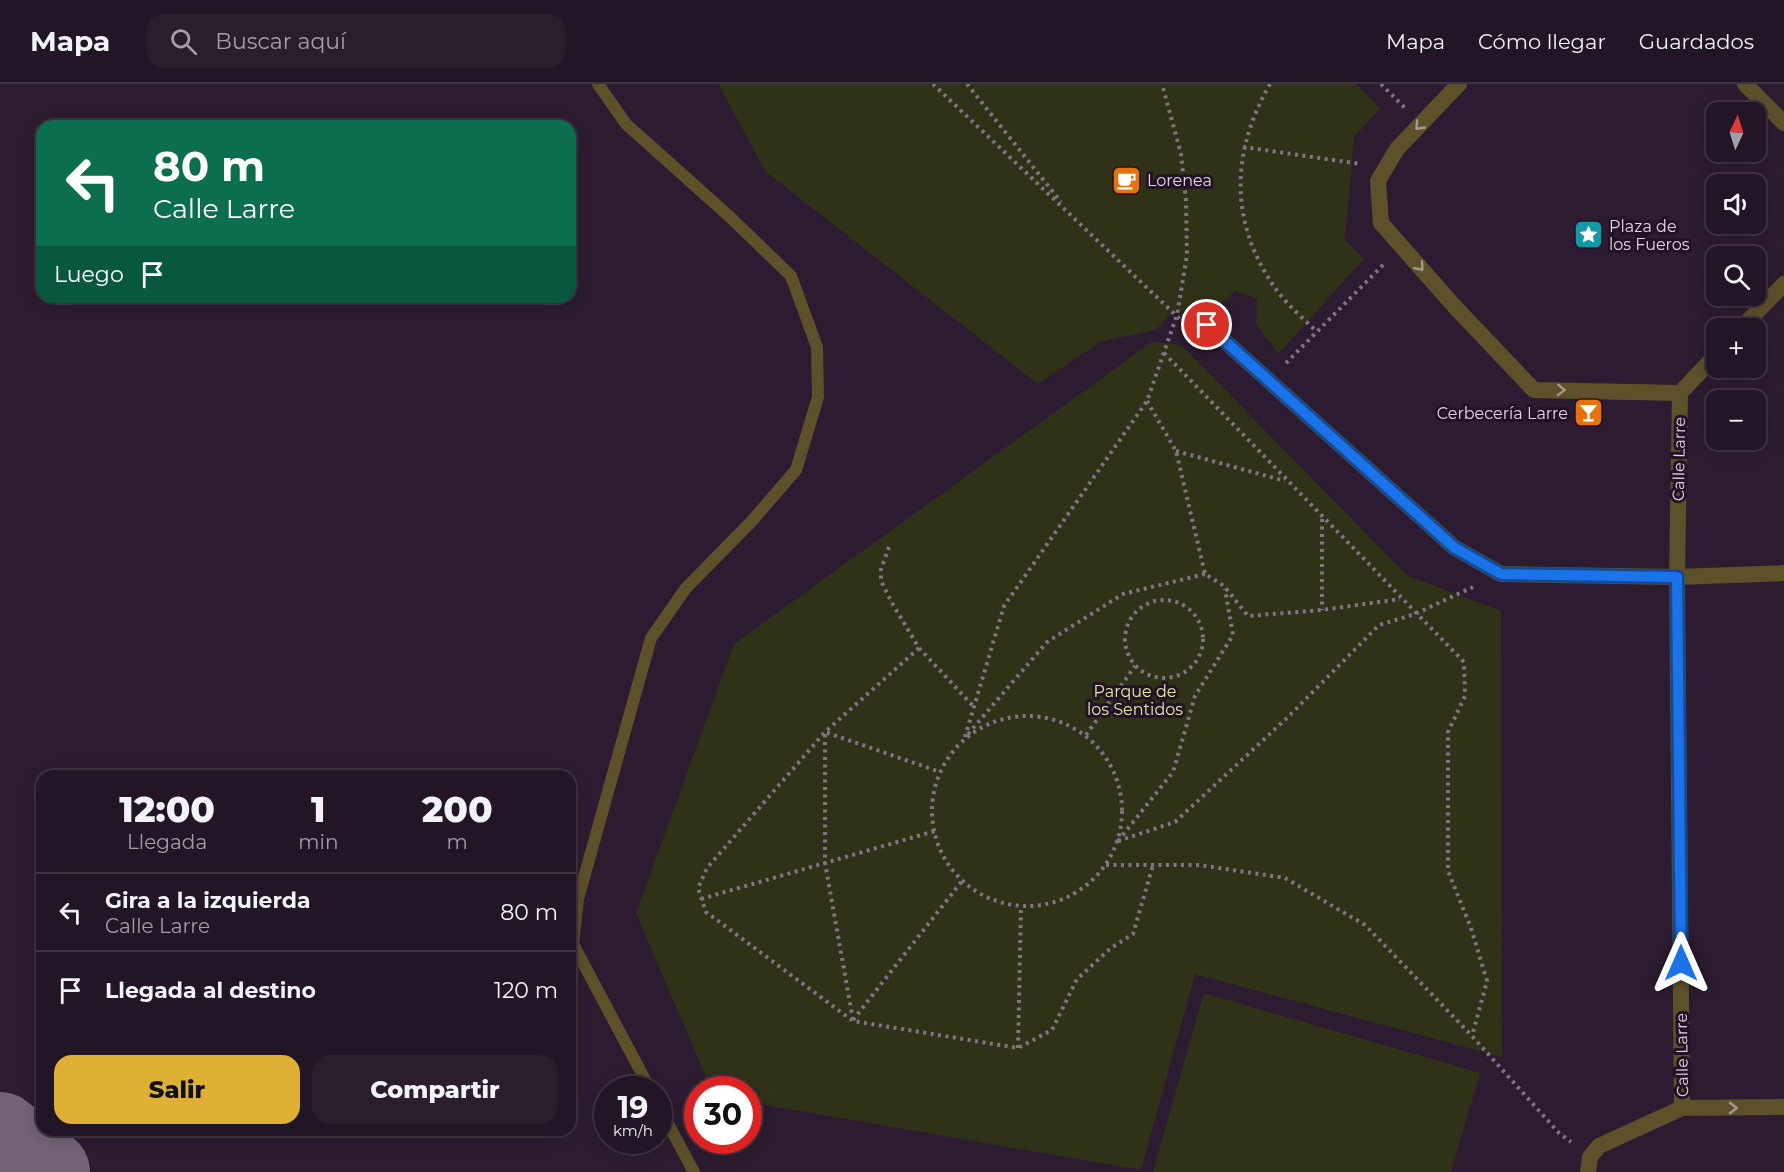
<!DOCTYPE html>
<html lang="es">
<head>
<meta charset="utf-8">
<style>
	:root { --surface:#221525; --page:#2a1e2d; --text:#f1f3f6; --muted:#a29fa7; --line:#3f3442; --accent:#dfb034 }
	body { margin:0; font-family:Montserrat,sans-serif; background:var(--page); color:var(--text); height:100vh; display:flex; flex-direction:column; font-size:22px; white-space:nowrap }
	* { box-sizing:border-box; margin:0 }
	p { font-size:20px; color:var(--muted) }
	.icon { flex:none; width:33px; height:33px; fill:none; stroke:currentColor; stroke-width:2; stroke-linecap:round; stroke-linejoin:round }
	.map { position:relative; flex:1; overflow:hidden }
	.drawer { position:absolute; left:36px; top:686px; width:540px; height:366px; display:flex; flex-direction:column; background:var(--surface); border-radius:18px; box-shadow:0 3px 15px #0003,0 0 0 2px var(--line) }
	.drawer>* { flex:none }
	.hud { position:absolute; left:36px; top:36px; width:540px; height:183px; border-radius:18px; box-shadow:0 3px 15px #0003,0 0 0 2px var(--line); background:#0b6e4f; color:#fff; overflow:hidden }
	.needle { width:39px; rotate:4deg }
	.fabs { position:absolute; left:1706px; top:18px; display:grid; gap:12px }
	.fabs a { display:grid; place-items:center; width:60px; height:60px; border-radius:12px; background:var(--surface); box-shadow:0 3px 15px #0003,0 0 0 2px var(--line); font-size:30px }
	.speed { position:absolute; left:594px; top:992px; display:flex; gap:12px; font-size:30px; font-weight:700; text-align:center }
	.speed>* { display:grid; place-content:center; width:78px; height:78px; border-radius:50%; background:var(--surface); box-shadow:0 3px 15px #0003,0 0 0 2px var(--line); line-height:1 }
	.speed small { font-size:15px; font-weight:400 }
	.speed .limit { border:9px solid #d22; background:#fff; color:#111 }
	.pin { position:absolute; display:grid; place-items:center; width:51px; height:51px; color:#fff; margin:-26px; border:3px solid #fff; border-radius:50%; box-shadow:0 2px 6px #0007 }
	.me { position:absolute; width:66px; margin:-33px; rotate:0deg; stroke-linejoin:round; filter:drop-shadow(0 0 4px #0008) }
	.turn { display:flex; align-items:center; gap:21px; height:126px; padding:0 18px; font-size:27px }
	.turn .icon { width:78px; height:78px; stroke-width:2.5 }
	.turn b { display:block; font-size:42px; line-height:51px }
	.then { display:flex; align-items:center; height:57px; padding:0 18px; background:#0003; gap:12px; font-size:22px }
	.eta { display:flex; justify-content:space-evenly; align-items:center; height:102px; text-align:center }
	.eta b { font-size:36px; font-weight:800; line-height:42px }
	.cta { display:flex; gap:12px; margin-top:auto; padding:12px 18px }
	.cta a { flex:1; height:69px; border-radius:18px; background:var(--accent); color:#111; font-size:24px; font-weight:800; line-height:69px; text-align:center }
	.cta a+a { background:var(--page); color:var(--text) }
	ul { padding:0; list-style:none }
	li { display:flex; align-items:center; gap:18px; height:78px; padding:0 18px; border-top:2px solid var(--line) }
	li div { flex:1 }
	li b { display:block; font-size:22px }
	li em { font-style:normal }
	header { display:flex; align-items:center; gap:36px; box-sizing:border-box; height:84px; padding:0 30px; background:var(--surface); border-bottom:2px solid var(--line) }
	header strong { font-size:28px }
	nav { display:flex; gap:33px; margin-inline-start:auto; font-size:21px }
	.search { width:420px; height:54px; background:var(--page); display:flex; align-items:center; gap:15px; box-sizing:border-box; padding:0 21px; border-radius:18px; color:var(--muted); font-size:22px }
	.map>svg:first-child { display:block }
</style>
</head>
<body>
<header>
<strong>Mapa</strong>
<div class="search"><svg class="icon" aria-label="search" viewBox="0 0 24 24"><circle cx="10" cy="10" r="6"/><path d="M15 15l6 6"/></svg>Buscar aquí</div>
<nav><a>Mapa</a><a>Cómo llegar</a><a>Guardados</a></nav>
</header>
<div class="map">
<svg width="1784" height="1088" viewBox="0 0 1784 1088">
	<rect width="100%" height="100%" fill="#2d1c31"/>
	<!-- green -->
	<g fill="#2f3217">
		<path d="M718,0H1357L1380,25L1354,53L1345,156L1364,175L1278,270L1256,240L1257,214L1235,207L1192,247L1176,224L1156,246L1102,257L1038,300L766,88Z"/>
		<path d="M1152,258L1181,261L1408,492L1501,527L1502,973L1195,890L1141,1086L749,1018L748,1005H711L636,829L734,560Z"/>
		<path d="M1204,909L1480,989L1451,1088H1153Z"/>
	</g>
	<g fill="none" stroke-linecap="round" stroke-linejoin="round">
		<!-- taxiway -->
		<path stroke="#726476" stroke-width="86" d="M0,1051L47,1088"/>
		<!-- path -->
		<g stroke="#827385" stroke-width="4" stroke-dasharray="3 4.5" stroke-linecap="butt">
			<path d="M933,0L1184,239"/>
			<path d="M967,0L1061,118"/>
			<path d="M1270,0C1231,68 1229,138 1275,204C1286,220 1303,234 1317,248"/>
			<path d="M1381,0L1405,24"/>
			<path d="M1243,63L1361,80"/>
			<path d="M1164,269L1464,578L1465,612L1448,648V787L1471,844L1487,897L1472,952"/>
			<path d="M1286,279L1384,180"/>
			<path d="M1147,317L1176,367L1205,490L1224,502L1248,532L1322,526L1400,515"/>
			<path d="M1176,367L1285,397"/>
			<path d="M1322,435V526"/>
			<path d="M889,463L881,485V497L892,519L919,564L974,623"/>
			<circle cx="1164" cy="555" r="39"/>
			<path d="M919,564L825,648L707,784L698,804L706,828L853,937L1018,964L1052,946L1077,895L1111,864L1133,850L1153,781"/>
			<circle cx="1027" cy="727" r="95"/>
			<path d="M968,650L1047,558L1123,510L1205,490"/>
			<path d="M1086,651L1135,582"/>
			<path d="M965,653L1004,522L1147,317L1177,231L1187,171L1186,117L1181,70L1162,0"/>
			<path d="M1118,757L1175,738L1288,633L1379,541L1415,530L1473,503"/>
			<path d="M1118,757L1173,688L1195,612L1233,551L1225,505"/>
			<path d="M1106,781H1199L1285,794L1365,841L1472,952L1559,1049L1571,1058"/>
			<path d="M701,815L935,747"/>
			<path d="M853,936L825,779V648L940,688"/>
			<path d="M853,936L962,797"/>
			<path d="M1018,964L1021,822"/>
		</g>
		<!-- service -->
		<g stroke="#5d512a" stroke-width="12">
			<path d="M598,0L626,40L730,133L791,192L817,263L818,313L796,386L751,438L686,504L651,554L578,815L573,860L650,1005"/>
			<path d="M658,1021L694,1088"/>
		</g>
		<!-- minor -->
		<g stroke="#5d512a" stroke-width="16">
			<path d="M1459,0L1397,65L1378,97L1381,139L1455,223L1534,306L1680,309"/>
			<path d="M1745,0L1784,39"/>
			<path d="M1207,241L1455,464L1501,490L1677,493L1784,489"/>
			<path d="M1741,244L1784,200"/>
			<path d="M1682,1024L1677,493L1680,309L1716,271"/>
			<path d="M1588,1088L1590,1073L1599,1062L1682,1024L1784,1023"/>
		</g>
	</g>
	<!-- one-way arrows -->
	<defs><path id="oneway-chevron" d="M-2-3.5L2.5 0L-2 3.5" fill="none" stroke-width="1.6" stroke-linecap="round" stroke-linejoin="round" transform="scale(1.5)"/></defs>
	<g stroke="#a5998f">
		<use href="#oneway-chevron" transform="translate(1419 42) rotate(134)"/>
		<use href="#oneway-chevron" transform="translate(1420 183) rotate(49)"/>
		<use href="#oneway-chevron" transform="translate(1561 306) rotate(2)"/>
		<use href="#oneway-chevron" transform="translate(1733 1024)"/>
	</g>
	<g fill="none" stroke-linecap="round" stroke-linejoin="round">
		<defs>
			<path id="route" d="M1207,241L1455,464L1501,490L1677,493L1681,879"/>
		</defs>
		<!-- route casing -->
		<use href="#route" stroke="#114b97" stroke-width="15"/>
		<!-- route -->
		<use href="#route" stroke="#1a73e8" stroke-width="10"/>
	</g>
	<!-- icons -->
	<defs>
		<symbol id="cafe-square" viewBox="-11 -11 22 22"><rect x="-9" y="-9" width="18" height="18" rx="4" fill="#e8710a" stroke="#231227"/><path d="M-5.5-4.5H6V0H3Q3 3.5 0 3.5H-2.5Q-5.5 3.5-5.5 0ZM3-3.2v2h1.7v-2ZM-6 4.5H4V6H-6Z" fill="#fff"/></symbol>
		<symbol id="sight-square" viewBox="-11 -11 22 22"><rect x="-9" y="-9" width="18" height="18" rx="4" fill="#0f9aa8" stroke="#231227"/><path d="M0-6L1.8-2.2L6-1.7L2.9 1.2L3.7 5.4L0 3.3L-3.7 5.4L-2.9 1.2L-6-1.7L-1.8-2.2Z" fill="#fff"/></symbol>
		<symbol id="bar-square" viewBox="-11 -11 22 22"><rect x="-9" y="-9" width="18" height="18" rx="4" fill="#e8710a" stroke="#231227"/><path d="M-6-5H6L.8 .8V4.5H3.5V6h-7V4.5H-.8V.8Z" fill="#fff"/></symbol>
	</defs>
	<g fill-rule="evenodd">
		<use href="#cafe-square" x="1110" y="80" width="33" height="33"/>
		<use href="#sight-square" x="1572" y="134" width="33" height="33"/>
		<use href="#bar-square" x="1572" y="312" width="33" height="33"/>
	</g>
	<g text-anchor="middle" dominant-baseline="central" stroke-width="6" stroke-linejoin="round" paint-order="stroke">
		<!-- poi labels -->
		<g font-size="16" fill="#e0d4e2" stroke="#231227" text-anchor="start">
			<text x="1147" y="96">Lorenea</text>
			<text x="1609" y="142">Plaza de<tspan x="1609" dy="18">los Fueros</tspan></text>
			<text x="1568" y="329" text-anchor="end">Cerbecería Larre</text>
		</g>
		<!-- street labels -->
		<g font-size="16" fill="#e0d4e2" stroke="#231227">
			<text transform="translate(1679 375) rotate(-89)">Calle Larre</text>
			<text transform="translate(1682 971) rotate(-91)">Calle Larre</text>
		</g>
		<!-- park labels -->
		<g font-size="16" fill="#e0ec9f" stroke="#231227">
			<text x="1135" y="607">Parque de<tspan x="1135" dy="18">los Sentidos</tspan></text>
		</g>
	</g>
</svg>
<div class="fabs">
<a><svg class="needle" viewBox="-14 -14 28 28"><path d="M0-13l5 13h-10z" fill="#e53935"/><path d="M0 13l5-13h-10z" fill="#a29fa7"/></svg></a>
<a><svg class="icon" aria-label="sound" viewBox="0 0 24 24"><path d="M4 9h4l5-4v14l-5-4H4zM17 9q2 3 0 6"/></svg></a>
<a><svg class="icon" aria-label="search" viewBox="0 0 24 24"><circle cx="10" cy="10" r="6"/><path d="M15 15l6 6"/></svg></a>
<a>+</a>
<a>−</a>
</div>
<div class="speed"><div>19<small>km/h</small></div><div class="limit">30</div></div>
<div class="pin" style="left:1207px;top:241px;background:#d93025"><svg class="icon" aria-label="arrive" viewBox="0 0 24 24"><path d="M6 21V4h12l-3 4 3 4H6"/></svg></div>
<svg class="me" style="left:1681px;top:879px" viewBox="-20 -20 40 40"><path d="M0-17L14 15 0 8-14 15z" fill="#1a73e8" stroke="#fff" stroke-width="4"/></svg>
<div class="hud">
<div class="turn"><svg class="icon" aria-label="left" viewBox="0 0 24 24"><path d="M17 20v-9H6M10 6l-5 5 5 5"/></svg><div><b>80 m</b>Calle Larre</div></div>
<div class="then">Luego<svg class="icon" aria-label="arrive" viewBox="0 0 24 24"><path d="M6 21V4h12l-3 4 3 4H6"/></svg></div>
</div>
<section class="drawer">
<div class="eta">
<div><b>12:00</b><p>Llegada</p></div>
<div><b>1</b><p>min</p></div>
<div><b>200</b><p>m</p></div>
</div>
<ul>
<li><svg class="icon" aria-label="left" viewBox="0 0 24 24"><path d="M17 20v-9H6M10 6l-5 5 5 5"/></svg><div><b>Gira a la izquierda</b><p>Calle Larre</p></div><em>80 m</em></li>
<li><svg class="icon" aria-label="arrive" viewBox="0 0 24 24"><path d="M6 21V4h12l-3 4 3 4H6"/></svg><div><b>Llegada al destino</b></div><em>120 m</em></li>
</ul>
<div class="cta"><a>Salir</a><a>Compartir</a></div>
</section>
</div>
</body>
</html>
